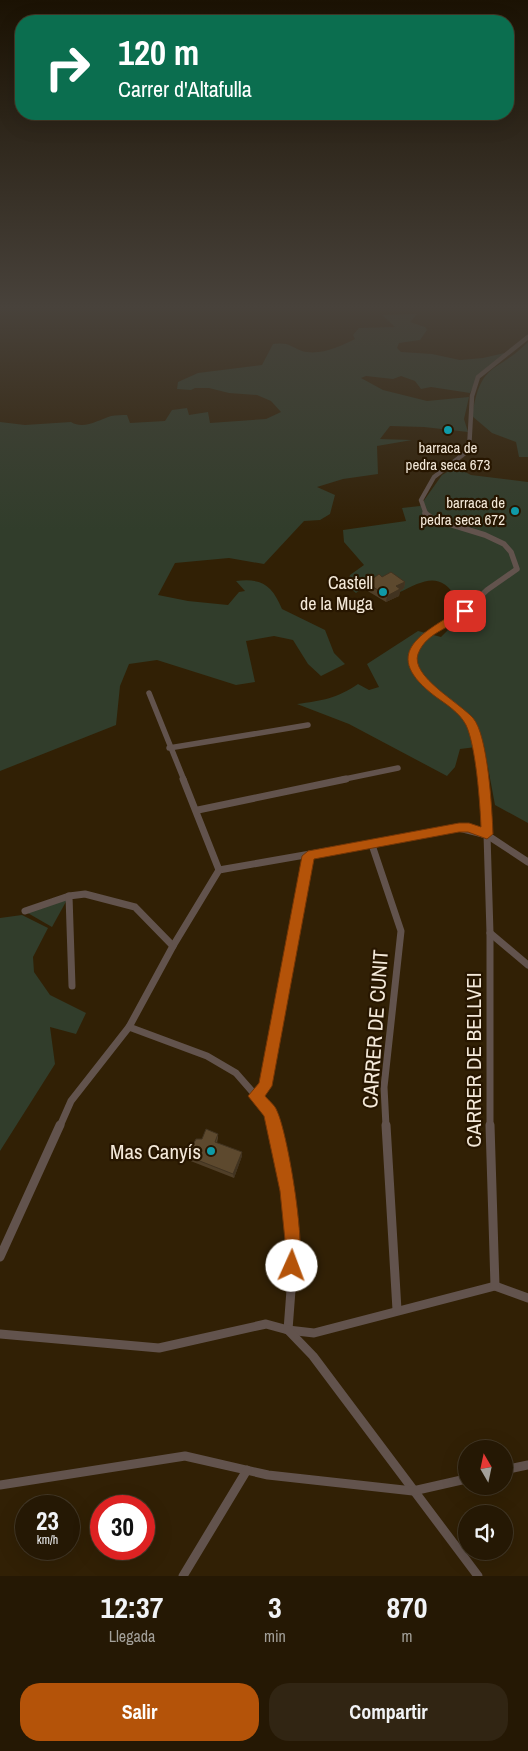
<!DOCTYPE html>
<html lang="es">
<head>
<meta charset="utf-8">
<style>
	:root { --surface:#251804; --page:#312513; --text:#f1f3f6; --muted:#a3a09a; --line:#423726; --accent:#b45309 }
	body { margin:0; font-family:"Archivo Narrow",sans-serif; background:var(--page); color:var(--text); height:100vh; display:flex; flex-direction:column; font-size:19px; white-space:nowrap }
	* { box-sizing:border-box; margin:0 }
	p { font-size:16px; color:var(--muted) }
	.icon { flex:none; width:28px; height:28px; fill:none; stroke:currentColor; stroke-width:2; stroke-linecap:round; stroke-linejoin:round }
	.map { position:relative; height:1576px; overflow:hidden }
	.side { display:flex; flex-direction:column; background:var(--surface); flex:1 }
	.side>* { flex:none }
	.banner { position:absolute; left:15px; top:15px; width:499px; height:105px; border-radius:20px; box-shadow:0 5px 20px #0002,0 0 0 1px var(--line); background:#0b6e4f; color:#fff; overflow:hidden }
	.needle { width:32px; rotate:351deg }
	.buttons { position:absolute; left:458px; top:1440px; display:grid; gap:10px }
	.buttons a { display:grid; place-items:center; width:55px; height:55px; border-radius:50%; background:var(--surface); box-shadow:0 5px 20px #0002,0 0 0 1px var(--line); font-size:25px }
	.speed { position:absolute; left:15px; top:1495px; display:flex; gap:10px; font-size:25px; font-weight:700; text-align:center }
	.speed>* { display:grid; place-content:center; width:65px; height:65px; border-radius:50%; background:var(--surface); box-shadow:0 5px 20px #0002,0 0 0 1px var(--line); line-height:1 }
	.speed small { font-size:12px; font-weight:400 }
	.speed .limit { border:8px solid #d22; background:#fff; color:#111 }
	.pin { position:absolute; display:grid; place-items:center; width:42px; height:42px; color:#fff; margin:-21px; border-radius:10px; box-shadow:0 2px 8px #0006 }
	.me { position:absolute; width:55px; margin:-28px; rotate:2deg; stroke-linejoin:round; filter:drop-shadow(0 0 4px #0008) }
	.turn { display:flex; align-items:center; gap:18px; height:105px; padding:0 20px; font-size:22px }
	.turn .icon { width:65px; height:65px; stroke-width:2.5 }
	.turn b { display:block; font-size:35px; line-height:42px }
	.eta { display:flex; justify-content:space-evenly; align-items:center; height:85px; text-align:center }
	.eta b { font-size:30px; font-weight:800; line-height:35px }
	.cta { display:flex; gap:10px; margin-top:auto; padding:10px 20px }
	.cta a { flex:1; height:58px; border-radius:20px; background:var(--accent); color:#fff; font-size:20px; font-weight:800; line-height:58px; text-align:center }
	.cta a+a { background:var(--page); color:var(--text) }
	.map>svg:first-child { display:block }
</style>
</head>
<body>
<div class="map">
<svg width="528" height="1576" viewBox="0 0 528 1576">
	<rect width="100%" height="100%" fill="#312005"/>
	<!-- green -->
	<g fill="#313d2b">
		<path d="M417,314L410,322L425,327L427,330L420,340L399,343L397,348L401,352L432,354L460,360L483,358L513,351L481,372L470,393L431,387L421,389L415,381L401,376L393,379L366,376L361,378L383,390L427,401L469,397L464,419L468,432L424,427L390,426L380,439L412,440L377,446L378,474L343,479L317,487L335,495L330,514L320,520L304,521L264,564L229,558L175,563L158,595L188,601L228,605L239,592L245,591L236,581C262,578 272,585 282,609L325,630L334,653L345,664L321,676L308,664L293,640L274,636L246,641L255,682L236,685L157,660L129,664L120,686L116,725L0,771V422L25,425L71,422C84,430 98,420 111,416C116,415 122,415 127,415L130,423L165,421L172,410L187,408L189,415L208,412L210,423L266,419L281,412L271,401L257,395L229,393L209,388H195L191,390L177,389L178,382L198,373L262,365L273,344C289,342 289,346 302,351C320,356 339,347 355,339L353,335L359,328L395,327L382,315Z"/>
		<path d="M528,342V457H519L516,442L492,433L472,416C481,360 495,375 528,342Z"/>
		<path d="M456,467L471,475L528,482V823L495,805L484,746L460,749L455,767L447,776L349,724L297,704C321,701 338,698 358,684L369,690L379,687L367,664L418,631L441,637L449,629L457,599C440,570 423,581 400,592L381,579L372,581L356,593L347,586L350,575L364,565L344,542L343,530L406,521L402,508L420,506L442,475Z"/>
		<path d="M68,898L52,927L26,912Z"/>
		<path d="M22,915L48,928L33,957L34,972L50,995L86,1013L76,1034L50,1027L55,1064L0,1151V918Z"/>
	</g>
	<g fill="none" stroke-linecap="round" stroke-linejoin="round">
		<!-- street-far3 -->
		<path stroke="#62534d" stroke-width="4.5" d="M426,514L421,500L434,477L469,450L472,396L478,377L528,337"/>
		<!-- street-far2 -->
		<g stroke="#62534d" stroke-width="5.5">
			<path d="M425,513L433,519L485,535L504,544L511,552L517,569L487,590L465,611L424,636L413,654L412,661L422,681L454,705L470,721L475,734L482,780"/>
			<path d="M149,693L184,780"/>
			<path d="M169,748L308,725"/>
			<path d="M340,780L398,768"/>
		</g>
		<!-- street-far1 -->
		<g stroke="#62534d" stroke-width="7">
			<path d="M482,779L486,802L490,933V1126"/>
			<path d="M198,810L346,779"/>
			<path d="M372,845L401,931L384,1087L386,1126"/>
			<path d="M219,870L459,828L487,835L528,862"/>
			<path d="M25,911L69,896"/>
			<path d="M490,933L528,965"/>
			<path d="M72,986L69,896L85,894L135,907L173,946"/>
			<path d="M129,1027L207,1056L236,1073L271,1113L274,1126"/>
			<path d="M255,1096L265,1086L308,856"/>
			<path d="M60,1126L71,1101L129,1027L173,946L219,870L183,779"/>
		</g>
		<!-- street -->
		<g stroke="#62534d" stroke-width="9">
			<path d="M273,1125L287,1191L294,1250L288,1330L314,1333L495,1286L528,1298"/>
			<path d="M386,1125L397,1310"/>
			<path d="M490,1125L495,1286"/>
			<path d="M0,1257L60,1125"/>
			<path d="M0,1334L159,1348L266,1324L288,1330L313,1356L478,1576"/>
			<path d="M504,1470L528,1465"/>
			<path d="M0,1485L185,1456L268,1475L413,1491L466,1479"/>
			<path d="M183,1576L247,1470"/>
		</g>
	</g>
	<!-- wall -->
	<g fill="#503f28">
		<path d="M382,577L405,582L404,588L400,591L399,596L386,602L366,590L367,583Z"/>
		<path d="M218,1134V1138L217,1143L242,1156L234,1178L188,1160L187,1156Z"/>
	</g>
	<!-- shaded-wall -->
	<g fill="#413320">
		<path d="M405,582L404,588L400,591L399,596L386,602L387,596L396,586Z"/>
		<path d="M242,1152V1156L234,1178L233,1174Z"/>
	</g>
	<!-- building -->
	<g fill="#5d492e" stroke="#413320">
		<path d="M391,572L405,582L396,586L400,589L387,596L367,583L379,574L382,577Z"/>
		<path d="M206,1129L218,1134L215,1142L242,1152L233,1174L187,1156L196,1139H202Z"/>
	</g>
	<!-- sky -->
	<linearGradient id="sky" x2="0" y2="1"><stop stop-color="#1b1203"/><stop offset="0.58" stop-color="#48423b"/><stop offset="1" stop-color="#48423b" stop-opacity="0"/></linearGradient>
	<rect width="528" height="530" fill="url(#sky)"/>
	<!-- route -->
	<path fill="#b45309" stroke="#753606" d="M462,609L470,611C455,628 427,630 418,654C410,676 460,703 473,718C488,735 492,809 493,834L487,839L468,832H459L314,859L272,1086L265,1096C269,1101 275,1105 277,1111C288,1134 307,1250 298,1271L292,1274L287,1271L284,1266L286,1250L280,1191L264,1116L248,1096L259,1083L302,856L308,851L459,823H469L481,827C480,803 476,746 466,725C460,713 446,704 436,697C379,654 420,634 462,609Z"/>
	<!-- markers -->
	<g fill="#0f9aa8" stroke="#271600" stroke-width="2">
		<circle cx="448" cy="430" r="5"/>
		<circle cx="515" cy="511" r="5"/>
		<circle cx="383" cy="592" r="5"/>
		<circle cx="211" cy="1151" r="5"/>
	</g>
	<g text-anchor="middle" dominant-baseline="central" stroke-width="4.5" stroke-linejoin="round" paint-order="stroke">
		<!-- far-poi labels -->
		<g font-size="15" fill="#f4e9d9" stroke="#271600">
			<text x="448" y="447">barraca de<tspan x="448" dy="17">pedra seca 673</tspan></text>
			<text x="505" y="502" text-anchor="end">barraca de<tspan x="505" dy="17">pedra seca 672</tspan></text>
		</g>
		<!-- poi labels -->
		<g font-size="18" fill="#f4e9d9" stroke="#271600" text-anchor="end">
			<text x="373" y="582">Castell<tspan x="373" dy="21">de la Muga</tspan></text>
		</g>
		<!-- near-street labels -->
		<g font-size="21" fill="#f4e9d9" stroke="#271600">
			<text transform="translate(375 1029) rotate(-86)">CARRER DE CUNIT</text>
			<text transform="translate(473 1060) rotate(-90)">CARRER DE BELLVEI</text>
		</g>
		<!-- near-poi labels -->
		<g font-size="21" fill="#f4e9d9" stroke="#271600" text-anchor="end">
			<text x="201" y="1151">Mas Canyís</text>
		</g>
	</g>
</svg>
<div class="buttons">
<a><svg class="needle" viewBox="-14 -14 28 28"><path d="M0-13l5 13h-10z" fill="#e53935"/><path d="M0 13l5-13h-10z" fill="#a3a09a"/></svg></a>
<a><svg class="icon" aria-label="sound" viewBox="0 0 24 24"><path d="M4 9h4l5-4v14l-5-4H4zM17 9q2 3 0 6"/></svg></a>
</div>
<div class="speed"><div>23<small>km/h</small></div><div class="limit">30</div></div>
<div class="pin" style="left:465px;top:611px;background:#d93025"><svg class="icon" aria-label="arrive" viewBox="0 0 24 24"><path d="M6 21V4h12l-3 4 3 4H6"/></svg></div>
<svg class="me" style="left:292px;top:1266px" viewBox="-20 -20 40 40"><circle r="19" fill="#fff"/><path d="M0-13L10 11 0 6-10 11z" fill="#b45309"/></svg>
<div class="banner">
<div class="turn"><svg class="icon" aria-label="right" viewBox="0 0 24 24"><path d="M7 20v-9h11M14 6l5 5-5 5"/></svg><div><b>120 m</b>Carrer d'Altafulla</div></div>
</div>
</div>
<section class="side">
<div class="eta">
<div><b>12:37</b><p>Llegada</p></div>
<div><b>3</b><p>min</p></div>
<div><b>870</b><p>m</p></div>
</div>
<div class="cta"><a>Salir</a><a>Compartir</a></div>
</section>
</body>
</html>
